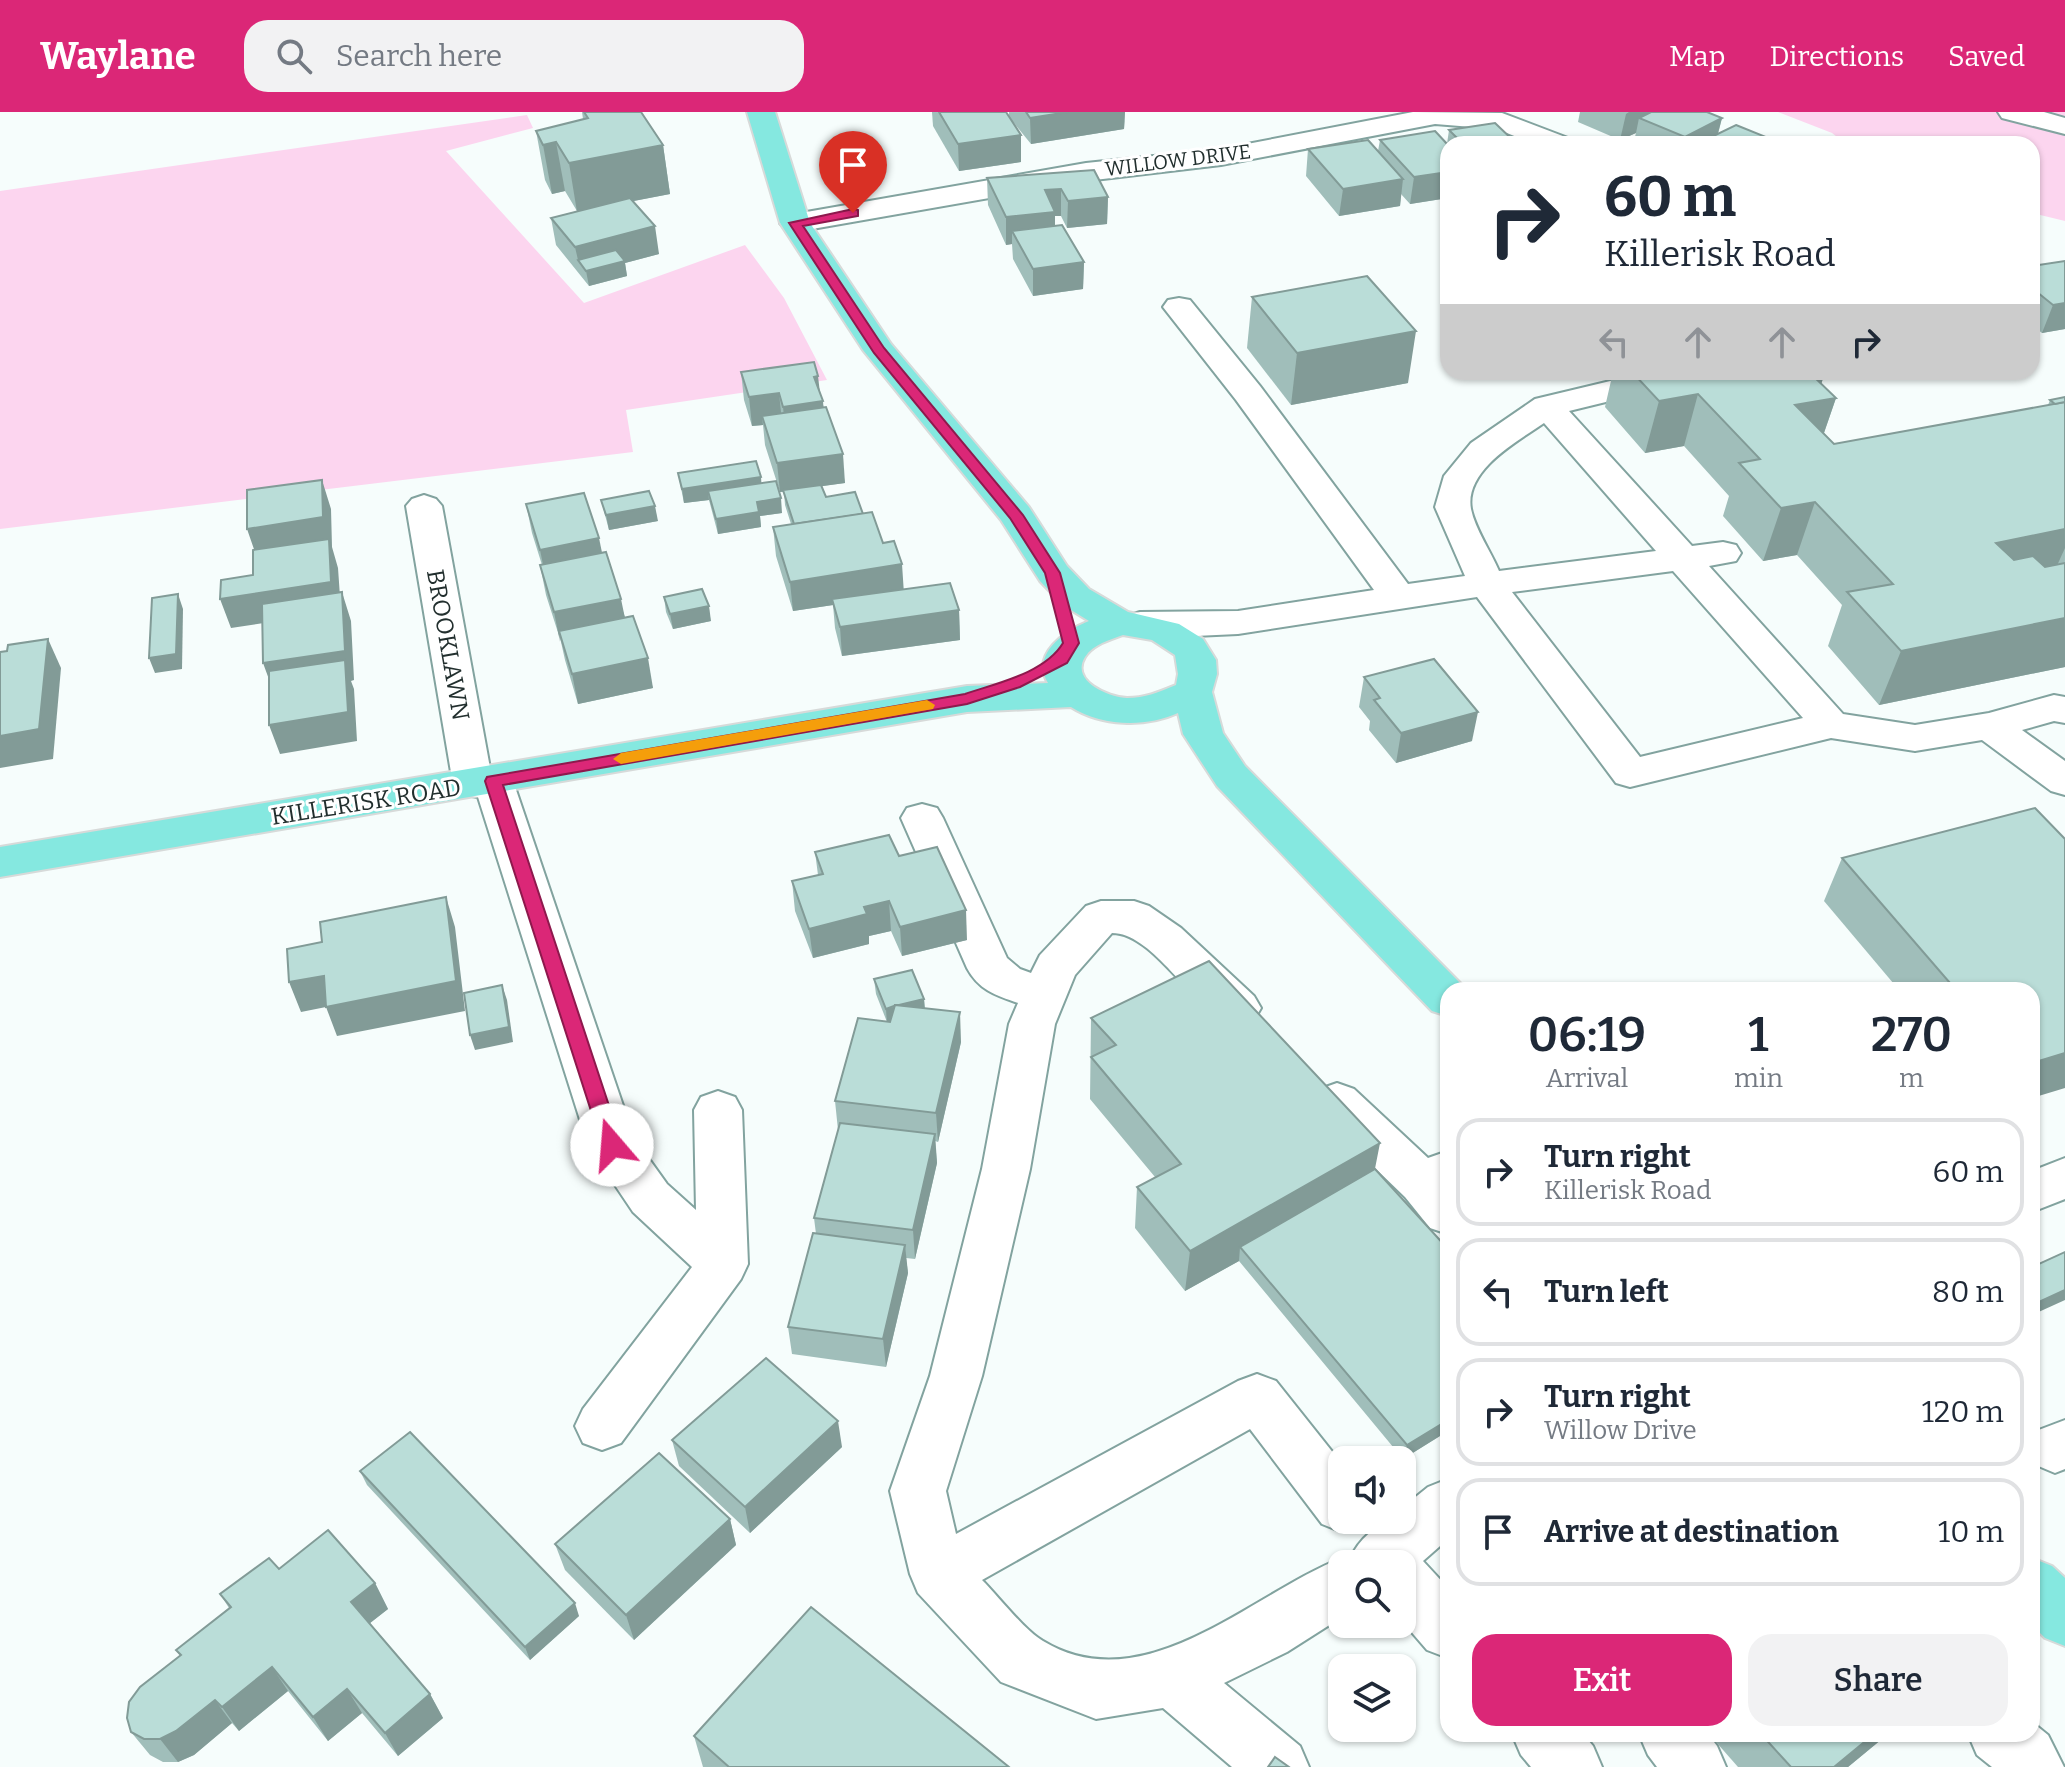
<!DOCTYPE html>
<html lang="en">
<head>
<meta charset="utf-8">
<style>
	:root { --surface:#fff; --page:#f2f2f3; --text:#1f2937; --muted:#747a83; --line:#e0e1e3; --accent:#db2777 }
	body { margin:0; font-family:Bitter,serif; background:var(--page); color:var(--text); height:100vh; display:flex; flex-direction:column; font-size:30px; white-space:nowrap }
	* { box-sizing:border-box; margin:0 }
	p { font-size:26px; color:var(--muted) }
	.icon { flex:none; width:44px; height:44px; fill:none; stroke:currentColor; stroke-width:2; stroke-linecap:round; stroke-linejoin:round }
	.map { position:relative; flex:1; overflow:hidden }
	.side { position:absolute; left:1440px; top:870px; width:600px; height:760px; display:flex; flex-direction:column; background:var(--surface); border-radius:24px; box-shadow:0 2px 6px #0004 }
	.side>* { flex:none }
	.guide { position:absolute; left:1440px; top:24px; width:600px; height:244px; border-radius:24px; box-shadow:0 2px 6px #0004; background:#fff; color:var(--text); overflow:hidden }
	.controls { position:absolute; left:1328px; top:1334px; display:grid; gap:16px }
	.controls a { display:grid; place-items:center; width:88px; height:88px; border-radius:16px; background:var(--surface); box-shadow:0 2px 6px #0004; font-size:40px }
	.pin { position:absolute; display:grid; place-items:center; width:68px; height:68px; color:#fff; margin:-82px -34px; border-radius:50% 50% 50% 0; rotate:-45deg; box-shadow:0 0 8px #0007 }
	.pin .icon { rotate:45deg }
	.me { position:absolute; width:88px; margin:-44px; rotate:342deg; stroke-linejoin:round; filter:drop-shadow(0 0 6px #0008) }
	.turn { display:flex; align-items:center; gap:28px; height:168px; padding:0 32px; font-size:36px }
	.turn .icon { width:104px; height:104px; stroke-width:2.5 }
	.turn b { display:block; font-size:56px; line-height:68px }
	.lanes { display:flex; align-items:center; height:76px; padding:0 32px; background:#0003; justify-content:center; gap:40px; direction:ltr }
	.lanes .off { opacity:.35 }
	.eta { display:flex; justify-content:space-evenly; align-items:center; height:136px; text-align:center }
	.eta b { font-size:48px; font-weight:600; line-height:56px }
	.primary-button { display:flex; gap:16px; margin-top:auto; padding:16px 32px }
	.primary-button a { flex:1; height:92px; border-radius:24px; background:var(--accent); color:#fff; font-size:32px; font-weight:600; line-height:92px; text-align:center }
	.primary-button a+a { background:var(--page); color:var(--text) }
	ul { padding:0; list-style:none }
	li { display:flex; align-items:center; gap:24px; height:108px; margin:0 16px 12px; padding:0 16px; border:4px solid var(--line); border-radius:24px }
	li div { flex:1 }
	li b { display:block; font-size:30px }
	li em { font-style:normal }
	header { display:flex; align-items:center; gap:48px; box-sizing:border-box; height:112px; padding:0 40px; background:var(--accent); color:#fff }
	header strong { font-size:38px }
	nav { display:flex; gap:44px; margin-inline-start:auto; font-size:28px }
	.search { width:560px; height:72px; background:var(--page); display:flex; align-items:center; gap:20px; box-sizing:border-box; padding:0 28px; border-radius:24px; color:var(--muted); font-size:30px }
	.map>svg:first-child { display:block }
</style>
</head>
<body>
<header>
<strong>Waylane</strong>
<div class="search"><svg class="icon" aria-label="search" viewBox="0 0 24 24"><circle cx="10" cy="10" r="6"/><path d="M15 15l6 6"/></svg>Search here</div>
<nav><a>Map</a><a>Directions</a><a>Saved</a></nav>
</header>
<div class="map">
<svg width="2065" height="1655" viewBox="0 0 2065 1655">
	<rect width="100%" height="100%" fill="#f6fdfc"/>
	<!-- green -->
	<g fill="#fcd5ef">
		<path d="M1778,0H2065V109L2032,101V32H1846L1832,21Z"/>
		<path d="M527,3L533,16L446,39L584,191L745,133L784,186L827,268L626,298L633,340L0,417V79Z"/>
	</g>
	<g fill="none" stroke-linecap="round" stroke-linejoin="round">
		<defs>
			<g id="minor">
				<path d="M1413,0L1502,1L1568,26L1572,32H1534L1497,17L1435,12L1221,53L1086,69L795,120L785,117L780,111L785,105L795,102L1086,51L1221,37Z"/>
				<path d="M1998,0H2044L2065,6V22L2002,6Z"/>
				<path d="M1179,186L1190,188L1260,274L1408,472L1465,464L1435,395L1444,364L1471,331L1535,287L1648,260H1705L1700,267L1569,299L1692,434L1723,430L1736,433L1741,441L1736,449L1709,454L1843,602L1915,613L1989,601L2054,583L2065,585V611L2054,609L2022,618L2065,649V683L2051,679L1982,628L1915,639L1831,626L1630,675L1616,671L1477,485L1238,522L1173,525L1127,520L1121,512L1127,504L1140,500L1238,499L1374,478L1236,288L1163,195L1168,188ZM1544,311L1656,439L1499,459C1491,440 1475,417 1471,397C1464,358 1518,329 1544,311ZM1673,459L1803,606L1640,645L1512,480Z"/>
				<path d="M424,383L436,387L442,394L490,656L507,659L513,669L634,1026L667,1072L696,1098L694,998L701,985L718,979L735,985L742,998L748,1152L741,1167L621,1331L602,1338L583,1331L575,1314L583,1297L692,1155L633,1100L588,1033L478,685L459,682L453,672L406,394L412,387Z"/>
				<path d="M922,692L937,696L943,706L1007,846L1020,857L1031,861L1040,843L1086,794L1101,789H1134L1149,794L1181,816L1254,884L1261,896L1254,908C1248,910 1242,913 1236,912C1199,909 1157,821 1112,821L1075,863L1055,912L1030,1057L982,1264L946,1379L956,1422L1238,1269L1257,1262L1276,1269L1342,1352V1408H1363L1362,1412L1342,1420L1322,1412L1250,1317L982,1468C998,1484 1025,1519 1043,1529C1145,1591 1252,1481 1342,1446L1349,1449C1358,1428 1378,1408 1402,1408V1396L1428,1375L1448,1367V1427L1423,1449L1448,1476V1546L1427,1538L1402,1509V1452H1342V1505L1287,1540L1224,1571L1300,1634L1309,1655H1232L1163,1596L1096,1607L1001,1570L918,1481L910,1462L890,1379L930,1264L982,1057L1009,912L1018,891C995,883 979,878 967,856L901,706L907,696Z"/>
				<path d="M1337,971L1354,977L1428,1046L1448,1039V1122L1430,1116L1405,1085L1320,1003L1313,990L1320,977Z"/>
				<path d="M2065,1046V1087L2032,1100V1059Z"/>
				<path d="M2065,1308V1357L2055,1361L2036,1353C2031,1342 2031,1330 2036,1319Z"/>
				<path d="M2032,1610L2048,1623L2064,1655H1992L1977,1643L1968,1622H2032Z"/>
				<path d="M1512,1622H1583L1593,1634L1602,1655H1531L1521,1643Z"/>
				<path d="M1639,1622H1708L1717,1634L1726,1655H1657L1648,1643Z"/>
			</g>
			<g id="major">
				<path d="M747,0H775L810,111L891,232L1029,395L1067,454L1089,477L1128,500L1179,512L1203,527L1216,548L1217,562L1212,580L1223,621L1245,654L1464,875L1466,878H1448V904L1432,899L1217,674L1183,622L1178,601C1145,616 1101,614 1071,595L967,600L0,765V735L967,574L1048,571C1030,542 1066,518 1089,509L1063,493L1040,469L1001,408L863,238L780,111ZM1123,523L1152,528L1175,543L1178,562L1176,573C1159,580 1145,586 1127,586C1108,585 1070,569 1085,545C1093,532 1110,528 1123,523Z"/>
				<path d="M2032,1446L2052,1454L2065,1466V1534L2045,1526L2032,1513Z"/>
			</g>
		</defs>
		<!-- minor casing -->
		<use href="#minor" stroke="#82a39f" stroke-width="4"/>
		<!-- major casing -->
		<use href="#major" stroke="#d7dad9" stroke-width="4"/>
		<!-- minor -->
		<use href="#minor" fill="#fff" fill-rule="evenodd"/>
		<!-- major -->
		<use href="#major" fill="#85e8e0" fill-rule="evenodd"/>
	</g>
	<!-- wall -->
	<g fill="#a0beba">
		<path d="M582,0H641L663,33L670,82L633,89L659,142L625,151L627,164L589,174L556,133L551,106L577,99L565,79L552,82L545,68L536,19L583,7Z"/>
		<path d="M932,0H1006L1021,23V50L959,59L933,14Z"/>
		<path d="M1009,0H1125L1124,17L1031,32L1009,5Z"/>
		<path d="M1580,0H1707L1722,6L1718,22L1783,32H1633L1636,21L1620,28L1578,10Z"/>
		<path d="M1449,18L1517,32H1448V86L1410,92L1401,82L1400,94L1339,104L1306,64L1308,37L1378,39L1380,28L1447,32Z"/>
		<path d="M987,66L1108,85L1107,112L1067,116L1061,104H1055V113L1084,150L1083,177L1033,184L1013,147L1012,132L1006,133L988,93Z"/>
		<path d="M2032,152L2065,217L2042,221L2032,213Z"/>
		<path d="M1252,185L1408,271L1291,293L1247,236Z"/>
		<path d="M741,260L820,282L845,371L822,374L826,385L863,402L883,431L903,477L959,498L960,528L842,544L835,516L833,493L793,499L776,444L773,415L791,412L785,393L784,380H780L765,333L763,313L752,314L744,288Z"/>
		<path d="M1613,260H1825L1821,272L1836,286L1824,321L1834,332L2048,293L2050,288L2065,285V555L1879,593L1828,534L1842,493L1797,443L1763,449L1723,404L1729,384L1684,334L1645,341L1605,295Z"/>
		<path d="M678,361L761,365V371L782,401L760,404L761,415L718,422L709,388L684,391Z"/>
		<path d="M601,388L658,409L609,418Z"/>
		<path d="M526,392L602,441L625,505L653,576L578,592L565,548L561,530L546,483L540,453H542L532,421Z"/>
		<path d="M664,485L711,509L673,517L666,500Z"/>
		<path d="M1364,565L1472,629L1396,651L1369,618L1370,609L1359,595Z"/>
		<path d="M815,740L899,744L967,828L902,844L891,819L869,824V832L813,846L795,799L792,769L818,763Z"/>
		<path d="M1842,746L2032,878H1899L1824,789Z"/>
		<path d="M874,867L924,887L925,896L961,930L938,1030L935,1029L937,1051L915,1147L906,1146L908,1161L886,1255L792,1242L788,1215L816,1122L814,1106L838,1018L835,989L887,910L876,882Z"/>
		<path d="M1091,906L1375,1057L1448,1137V1319L1403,1347L1239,1149L1185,1179L1135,1116L1137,1075L1155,1065L1090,987Z"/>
		<path d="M672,1328L842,1335L750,1421L679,1354Z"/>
		<path d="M360,1359L579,1504L530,1548L367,1373Z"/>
		<path d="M730,1407L736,1433L634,1528L565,1458L555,1432Z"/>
		<path d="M279,1457L375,1471L388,1497L370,1511L430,1582L443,1606L398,1644L362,1601L328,1629L288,1579L239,1619L232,1611L194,1643L178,1650H163L150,1643L131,1620L180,1544L176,1538L229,1496L220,1482Z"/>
		<path d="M1709,1622H1888L1848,1655H1738Z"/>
		<path d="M694,1624L1009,1655H703Z"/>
	</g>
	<!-- shaded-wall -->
	<g fill="#829b97">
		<path d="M1068,0H1125L1124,17L1031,32L1030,6Z"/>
		<path d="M1629,0H1663L1639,6L1636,21L1620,28L1626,2Z"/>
		<path d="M1722,6L1715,32H1683L1685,25Z"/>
		<path d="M1021,23V50L959,59L958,32Z"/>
		<path d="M556,30L565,79L552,82L543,33Z"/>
		<path d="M663,33L670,82L577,100L569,51Z"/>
		<path d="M1448,60V86L1410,92L1414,65Z"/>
		<path d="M1403,67L1400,94L1339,104L1343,77Z"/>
		<path d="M1061,77V104H1055V127L1012,119V132L1006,133V105L1045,78Z"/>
		<path d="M1108,85L1107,112L1067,116L1068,89Z"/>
		<path d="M655,114L659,142L625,151L627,164L589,174L586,159L578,148L575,135Z"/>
		<path d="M1084,150L1083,177L1033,184V157Z"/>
		<path d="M2065,191V217L2042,221L2053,193Z"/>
		<path d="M1416,219L1408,271L1291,293L1297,241Z"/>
		<path d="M1808,260H1825L1816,289L1836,286L1818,338L1795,293Z"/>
		<path d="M818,264L821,290L823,289L825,318L786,324L783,295L814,265Z"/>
		<path d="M779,281L782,310L762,304L763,313L752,314L749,285Z"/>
		<path d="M1698,282L1684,334L1645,341L1659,289Z"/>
		<path d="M843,342L845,371L780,380L777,351Z"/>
		<path d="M761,365L762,380L708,379L709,388L684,391L682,377Z"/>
		<path d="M322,368L331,397L332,435L338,456L341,499L231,516L220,487L331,470L257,446L247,417Z"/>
		<path d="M781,386L782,401L760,404L761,415L718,422L716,407L757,390Z"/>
		<path d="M1815,390L1797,443L1763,449L1781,396Z"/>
		<path d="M655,394L658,409L609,418L606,403Z"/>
		<path d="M2065,417V436L2050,469L1974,484L1996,431Z"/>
		<path d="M599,426L605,455L546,467L540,438Z"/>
		<path d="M902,452L904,482L832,487L833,493L793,499L790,470Z"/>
		<path d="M342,480L351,509L354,568L351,569L354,577L357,629L280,642L269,613L274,581L263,551Z"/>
		<path d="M178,482L183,497L182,557L155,561L149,546Z"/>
		<path d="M621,487L627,516L559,519L560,530L554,500Z"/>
		<path d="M709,494L711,509L673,517L670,502Z"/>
		<path d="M959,498L960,528L842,544L840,515Z"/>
		<path d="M2065,506V555L1879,593L1901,539Z"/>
		<path d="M48,527L61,556L53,647L0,656V624Z"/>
		<path d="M648,546L653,576L578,592L572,562Z"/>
		<path d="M1478,600L1472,629L1396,651L1401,621Z"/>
		<path d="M446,785L455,815L465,899L337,924L326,895L301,900L289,870Z"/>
		<path d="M889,789L891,819L869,824V832L813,846L809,817L864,795Z"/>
		<path d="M966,798L967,828L902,844L900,815Z"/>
		<path d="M502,873L507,888L513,930L475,938L470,923Z"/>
		<path d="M924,887L925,902L887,912L886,897Z"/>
		<path d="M960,900L961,930L938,1030L936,1001Z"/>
		<path d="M2065,941V976L2032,986V951Z"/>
		<path d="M935,1022L937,1051L915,1147L913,1118Z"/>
		<path d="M1380,1031L1372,1072L1240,1135L1239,1149L1185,1179L1190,1139Z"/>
		<path d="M905,1133L908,1161L886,1255L883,1227Z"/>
		<path d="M2065,1178V1188L2032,1203V1193Z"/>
		<path d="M1448,1308V1319L1403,1347L1407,1333Z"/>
		<path d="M838,1309L842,1335L750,1421L745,1395Z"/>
		<path d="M730,1407L736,1433L634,1528L626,1503Z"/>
		<path d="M375,1471L388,1497L365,1515L351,1490Z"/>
		<path d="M575,1491L579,1504L530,1548L525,1535Z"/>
		<path d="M272,1555L288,1579L239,1619L222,1595Z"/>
		<path d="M347,1577L362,1601L328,1629L313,1605Z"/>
		<path d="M430,1582L443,1606L398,1644L385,1621Z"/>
		<path d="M215,1588L232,1611L194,1643L178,1650L160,1627Z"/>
		<path d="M1874,1622H1888L1848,1655H1834Z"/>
	</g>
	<!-- building -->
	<g fill="#baddd8" stroke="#829b97" stroke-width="2">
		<path d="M584,0H641L663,33L569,51L556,30L543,33L536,19L588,6Z"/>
		<path d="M939,0H1006L1021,23L958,32Z"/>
		<path d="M1026,0H1068L1030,6Z"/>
		<path d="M1651,0H1707L1722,6L1685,25L1639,6Z"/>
		<path d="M1495,11L1517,32H1463L1449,18Z"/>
		<path d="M1736,13L1783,32L1699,31Z"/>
		<path d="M1435,19L1448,33V60L1414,65L1380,28Z"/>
		<path d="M1368,28L1403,67L1343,77L1308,37Z"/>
		<path d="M1094,58L1108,85L1068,89L1061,77L1045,78L1055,100L1006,105L987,66Z"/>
		<path d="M630,86L655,114L575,135L551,106Z"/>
		<path d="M1062,113L1084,150L1033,157L1012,119Z"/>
		<path d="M616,138L625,149L586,159L578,148Z"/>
		<path d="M2065,149V191L2053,193L2032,176V154Z"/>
		<path d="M1367,164L1416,219L1297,241L1252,185Z"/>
		<path d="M814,250L818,264L814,265L823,289L783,295L779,281L749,285L741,260Z"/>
		<path d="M1632,260H1809L1836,286L1795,293L1834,332L2065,290V417L1996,431L2014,448L2033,444L2045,455L2065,451V506L1901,539L1847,480L1893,472L1815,390L1781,396L1739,351L1760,347L1698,282L1659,289Z"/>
		<path d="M2065,285V290L2055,292L2050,288Z"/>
		<path d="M826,295L843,342L777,351L762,304Z"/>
		<path d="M756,349L761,365L682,377L678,361Z"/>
		<path d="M322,368L323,405L247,417V378Z"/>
		<path d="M776,369L781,386L757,390L759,400L716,407L708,379Z"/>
		<path d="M821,373L826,385L855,380L863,402L794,412L783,378Z"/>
		<path d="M649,379L655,394L606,403L601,388Z"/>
		<path d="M584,381L599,426L540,438L526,392Z"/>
		<path d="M872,400L883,431L894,429L902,452L790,470L773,415Z"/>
		<path d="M329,427L331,470L220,487L221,468L253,463V438Z"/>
		<path d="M606,440L621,487L554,500L540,453Z"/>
		<path d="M950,471L959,498L840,515L832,487Z"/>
		<path d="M702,477L709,494L670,502L664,485Z"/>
		<path d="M342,480L345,539L263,551L262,492Z"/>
		<path d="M178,482L176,542L149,546L152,486Z"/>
		<path d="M633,504L648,546L572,562L559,519Z"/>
		<path d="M48,527L39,617L0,624V540L7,539L8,533Z"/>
		<path d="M1434,547L1478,600L1401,621L1374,588L1380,586L1364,565Z"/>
		<path d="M345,548L348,600L269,613V559Z"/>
		<path d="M2035,696L2065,727V941L2032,951V878H1956L1842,746Z"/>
		<path d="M889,723L899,744L937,735L966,798L900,815L889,789L864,795L867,802L809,817L792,769L823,762L815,740Z"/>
		<path d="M446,785L456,869L326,895L324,864L289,870L287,837L322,830L320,810Z"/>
		<path d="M1209,849L1380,1031L1190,1139L1137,1075L1181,1052L1091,945L1116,933L1091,906Z"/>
		<path d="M912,858L924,887L899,893H895L894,894L886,897L874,867Z"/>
		<path d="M502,873L509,915L470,923L464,881Z"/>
		<path d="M895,893L960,900L936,1001L835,989L858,906L890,910Z"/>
		<path d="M840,1011L935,1022L913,1118L814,1106Z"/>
		<path d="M1375,1057L1448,1137V1308L1407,1333L1240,1135Z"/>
		<path d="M813,1121L905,1133L883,1227L788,1215Z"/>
		<path d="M2065,1140V1178L2032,1193V1155Z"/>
		<path d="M766,1246L838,1309L745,1395L672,1328Z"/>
		<path d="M410,1320L575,1491L525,1535L360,1359Z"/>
		<path d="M659,1341L730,1407L626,1503L555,1432Z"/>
		<path d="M328,1418L375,1471L351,1490L430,1582L385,1621L347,1577L313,1605L272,1555L222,1595L215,1588L176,1619L160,1627H144L131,1620L127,1606L129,1590L140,1575L181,1543L176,1538L231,1495L220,1482L269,1446L279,1457Z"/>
		<path d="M811,1495L1009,1655H729L694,1624Z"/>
		<path d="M1761,1622H1874L1834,1655H1791Z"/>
		<path d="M1275,1645L1289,1655H1268Z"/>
	</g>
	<!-- route -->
	<path fill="#db2777" stroke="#8e194d" stroke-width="2" d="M853,97L858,98V104L803,114L884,236L1023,403L1060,461L1079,531L1067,551L1020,575L967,592L503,673L622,1033L619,1039H605L602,1033L485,669L487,665L965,582C997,571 1045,561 1063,531L1045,461L1010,406L874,241L789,111Z"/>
	<!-- slow -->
	<path fill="#f59e0b" d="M927,588L935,593L933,597L621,652L613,647L621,641Z"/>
	<g text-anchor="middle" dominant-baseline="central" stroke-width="6" stroke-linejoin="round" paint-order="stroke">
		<!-- far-street labels -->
		<g font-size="20" fill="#222f2e" stroke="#fff">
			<text transform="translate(1178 48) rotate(-7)">WILLOW DRIVE</text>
		</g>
		<!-- street labels -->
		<g font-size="24" fill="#222f2e" stroke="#fff">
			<text transform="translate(448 533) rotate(80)">BROOKLAWN</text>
			<text transform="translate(366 690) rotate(-9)">KILLERISK ROAD</text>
		</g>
	</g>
</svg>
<div class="controls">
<a><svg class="icon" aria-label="sound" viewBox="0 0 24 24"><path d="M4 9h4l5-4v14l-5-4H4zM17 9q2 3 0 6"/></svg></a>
<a><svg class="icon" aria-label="search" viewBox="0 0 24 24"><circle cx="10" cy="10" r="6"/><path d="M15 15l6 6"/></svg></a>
<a><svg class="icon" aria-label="layers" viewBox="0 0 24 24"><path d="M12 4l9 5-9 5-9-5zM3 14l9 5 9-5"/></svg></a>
</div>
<div class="pin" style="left:853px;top:101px;background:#d93025"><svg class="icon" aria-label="arrive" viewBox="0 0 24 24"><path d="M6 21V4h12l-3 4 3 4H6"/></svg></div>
<svg class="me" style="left:612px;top:1033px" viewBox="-20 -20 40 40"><circle r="19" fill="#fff"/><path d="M0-13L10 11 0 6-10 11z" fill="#db2777"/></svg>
<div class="guide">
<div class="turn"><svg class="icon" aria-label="right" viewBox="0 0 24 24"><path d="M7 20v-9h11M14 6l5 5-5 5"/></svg><div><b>60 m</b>Killerisk Road</div></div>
<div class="lanes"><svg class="icon off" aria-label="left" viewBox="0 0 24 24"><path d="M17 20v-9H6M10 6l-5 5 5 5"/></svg><svg class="icon off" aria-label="ahead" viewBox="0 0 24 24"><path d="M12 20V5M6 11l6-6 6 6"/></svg><svg class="icon off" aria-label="ahead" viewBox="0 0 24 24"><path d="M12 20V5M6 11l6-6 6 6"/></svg><svg class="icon" aria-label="right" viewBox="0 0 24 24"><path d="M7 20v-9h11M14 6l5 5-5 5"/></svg></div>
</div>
<section class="side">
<div class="eta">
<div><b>06:19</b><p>Arrival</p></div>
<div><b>1</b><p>min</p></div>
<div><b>270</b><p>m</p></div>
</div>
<ul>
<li><svg class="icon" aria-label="right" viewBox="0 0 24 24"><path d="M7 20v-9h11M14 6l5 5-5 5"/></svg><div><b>Turn right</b><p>Killerisk Road</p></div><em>60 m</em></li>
<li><svg class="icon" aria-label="left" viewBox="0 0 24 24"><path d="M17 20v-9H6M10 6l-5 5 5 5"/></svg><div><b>Turn left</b></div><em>80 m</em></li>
<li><svg class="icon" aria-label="right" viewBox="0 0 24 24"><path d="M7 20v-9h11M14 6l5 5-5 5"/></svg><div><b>Turn right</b><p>Willow Drive</p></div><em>120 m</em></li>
<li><svg class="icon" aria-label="arrive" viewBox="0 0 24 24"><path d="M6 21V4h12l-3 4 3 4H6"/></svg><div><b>Arrive at destination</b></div><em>10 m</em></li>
</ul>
<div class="primary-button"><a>Exit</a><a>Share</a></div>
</section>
</div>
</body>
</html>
